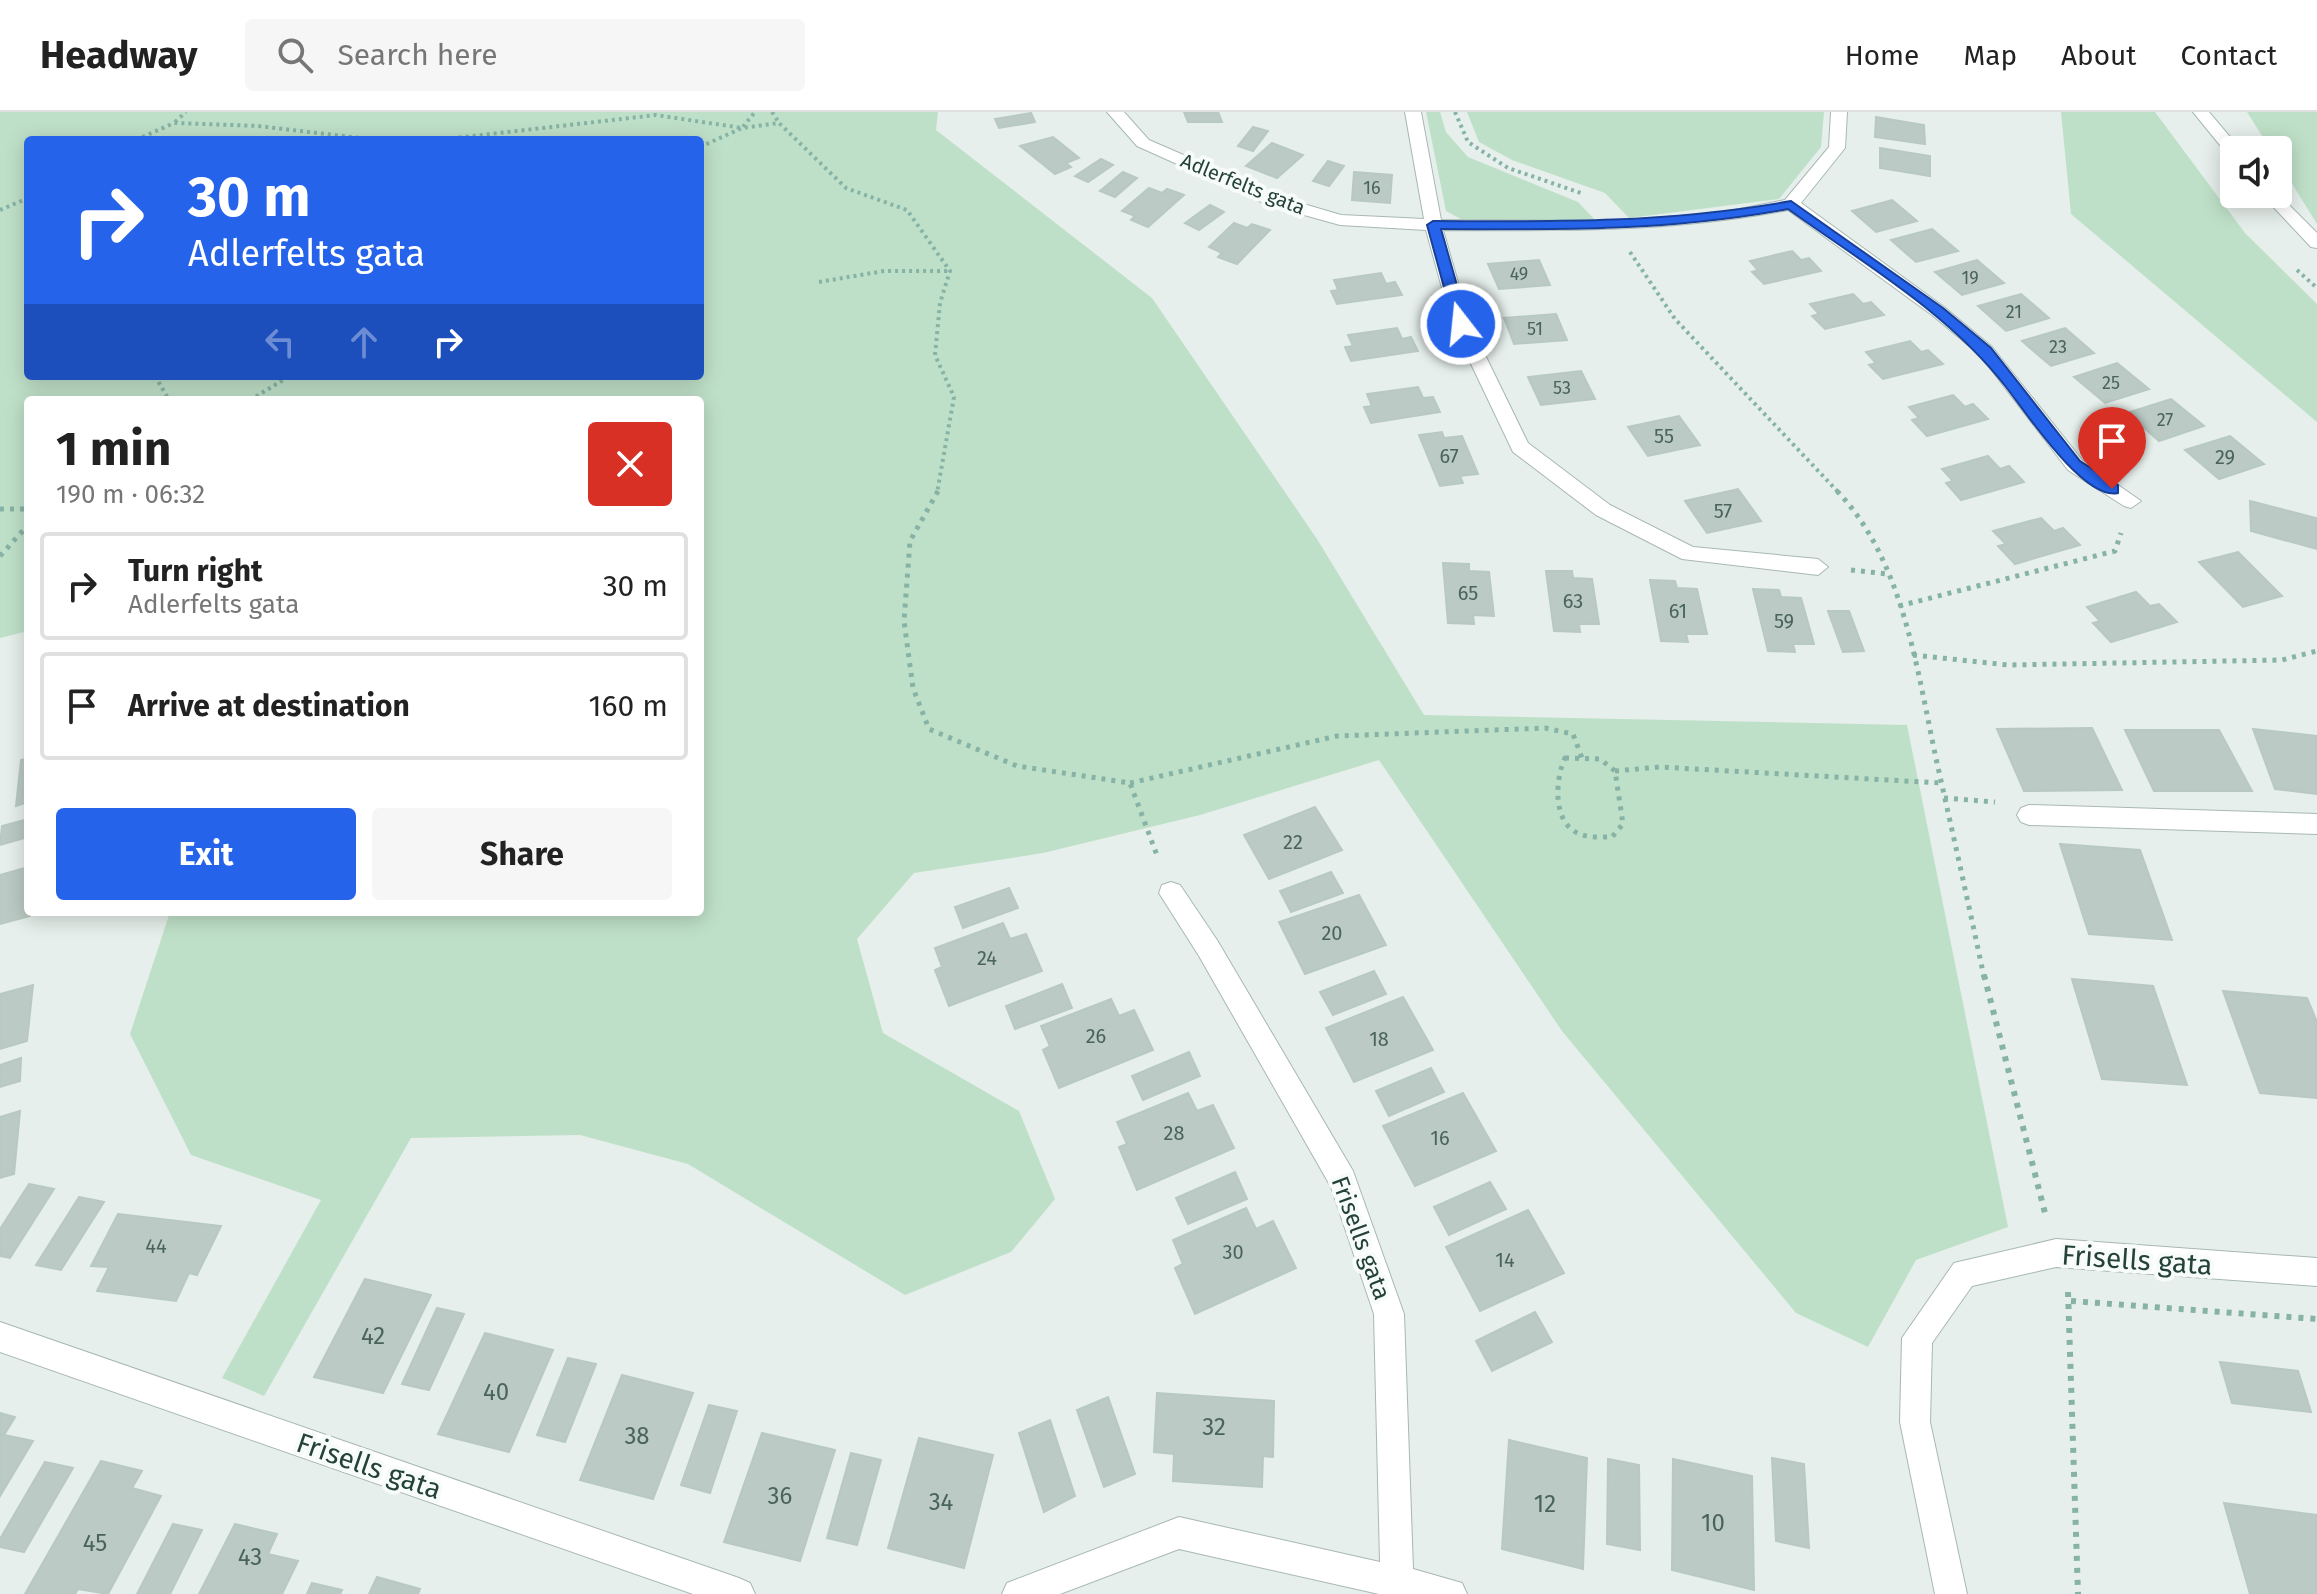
<!DOCTYPE html>
<html lang="en">
<head>
<meta charset="utf-8">
<style>
	:root { --surface:#fff; --page:#f6f6f6; --text:#222; --muted:#767676; --line:#e0e0e0; --accent:#2563eb }
	body { margin:0; font-family:"Fira Sans",sans-serif; background:var(--page); color:var(--text); height:100vh; display:flex; flex-direction:column; font-size:30px; white-space:nowrap }
	* { box-sizing:border-box; margin:0 }
	p { font-size:26px; color:var(--muted) }
	.icon { flex:none; width:44px; height:44px; fill:none; stroke:currentColor; stroke-width:2; stroke-linecap:round; stroke-linejoin:round }
	.map { position:relative; flex:1; overflow:hidden }
	.sheet { position:absolute; left:24px; top:284px; width:680px; height:520px; display:flex; flex-direction:column; background:var(--surface); border-radius:8px; box-shadow:0 4px 20px #0003 }
	.sheet>* { flex:none }
	.banner { position:absolute; left:24px; top:24px; width:680px; height:244px; border-radius:8px; box-shadow:0 4px 20px #0003; background:#2563eb; color:#fff; overflow:hidden }
	.buttons { position:absolute; left:2220px; top:24px; display:grid; gap:16px }
	.buttons a { display:grid; place-items:center; width:72px; height:72px; border-radius:8px; background:var(--surface); box-shadow:0 4px 20px #0003; font-size:40px }
	.pin { position:absolute; display:grid; place-items:center; width:68px; height:68px; color:#fff; margin:-82px -34px; border-radius:50% 50% 50% 0; rotate:-45deg; box-shadow:0 0 8px #0007 }
	.pin .icon { rotate:45deg }
	.me { position:absolute; width:88px; margin:-44px; rotate:344deg; stroke-linejoin:round; filter:drop-shadow(0 0 6px #0008) }
	.turn { display:flex; align-items:center; gap:28px; height:168px; padding:0 32px; font-size:36px }
	.turn .icon { width:104px; height:104px; stroke-width:2.5 }
	.turn b { display:block; font-size:56px; line-height:68px }
	.lanes { display:flex; align-items:center; height:76px; padding:0 32px; background:#0003; justify-content:center; gap:40px; direction:ltr }
	.lanes .off { opacity:.35 }
	.round { display:grid; place-items:center; flex:none; width:84px; height:84px; border-radius:8px; background:var(--page) }
	.head { display:flex; align-items:center; justify-content:space-between; height:136px; padding:0 32px }
	h1 { font-size:48px; font-weight:700; line-height:60px }
	.action { display:flex; gap:16px; margin-top:auto; padding:16px 32px }
	.action a { flex:1; height:92px; border-radius:8px; background:var(--accent); color:#fff; font-size:32px; font-weight:700; line-height:92px; text-align:center }
	.action a+a { background:var(--page); color:var(--text) }
	ul { padding:0; list-style:none }
	li { display:flex; align-items:center; gap:24px; height:108px; margin:0 16px 12px; padding:0 16px; border:4px solid var(--line); border-radius:8px }
	li div { flex:1 }
	li b { display:block; font-size:30px }
	li em { font-style:normal }
	header { display:flex; align-items:center; gap:48px; box-sizing:border-box; height:112px; padding:0 40px; background:var(--surface); border-bottom:2px solid var(--line) }
	header strong { font-size:38px }
	nav { display:flex; gap:44px; margin-inline-start:auto; font-size:28px }
	.search { width:560px; height:72px; background:var(--page); display:flex; align-items:center; gap:20px; box-sizing:border-box; padding:0 28px; border-radius:8px; color:var(--muted); font-size:30px }
	.map>svg:first-child { display:block }
</style>
</head>
<body>
<header>
<strong>Headway</strong>
<div class="search"><svg class="icon" aria-label="search" viewBox="0 0 24 24"><circle cx="10" cy="10" r="6"/><path d="M15 15l6 6"/></svg>Search here</div>
<nav><a>Home</a><a>Map</a><a>About</a><a>Contact</a></nav>
</header>
<div class="map">
<svg width="2317" height="1482" viewBox="0 0 2317 1482">
	<rect width="100%" height="100%" fill="#e6efeb"/>
	<!-- green -->
	<g fill="#bfe0c8" fill-rule="evenodd">
		<path d="M0,0H938L936,18L1152,186L1317,427L1424,603L1907,613L2008,1115L1916,1148L1868,1235L1796,1201L1562,919L1379,648L1200,703L1043,741L914,761L857,827L883,921L1019,999L1055,1087L1011,1140L905,1183L688,1052L580,1023L411,1026L264,1284L222,1266L321,1088L191,1043L130,922L170,800H700V288H28V519L0,526ZM28,28H700V264H28Z"/>
		<path d="M1426,0H1440L1446,20L1468,45L1578,90L1596,109L1461,107L1446,99Z"/>
		<path d="M1467,0H1824L1821,35L1779,87L1629,106L1605,81L1512,48L1479,30Z"/>
		<path d="M2061,0H2155L2245,121L2317,192V310L2071,102Z"/>
		<path d="M2247,0H2317V112L2278,49V38H2271Z"/>
	</g>
	<!-- building -->
	<g fill="#bbcac4" stroke="#b8c9c2" stroke-width="2">
		<path d="M1184,0H1218L1222,10H1188Z"/>
		<path d="M1031,1L1035,10L999,16L995,7Z"/>
		<path d="M1876,5L1924,13L1925,32L1875,25Z"/>
		<path d="M1253,15L1268,19L1253,39L1238,34Z"/>
		<path d="M1053,25L1079,46L1066,51L1071,55L1055,62L1020,34Z"/>
		<path d="M1272,31L1303,43L1277,66L1246,54Z"/>
		<path d="M1880,36L1930,44V64L1880,56Z"/>
		<path d="M1101,47L1113,53L1088,70L1075,64Z"/>
		<path d="M1328,49L1344,54L1329,74L1313,69Z"/>
		<path d="M1123,60L1137,66L1115,85L1100,79Z"/>
		<path d="M1354,60L1392,63L1390,91L1352,88Z"/>
		<path d="M1149,76L1162,81L1167,77L1184,83L1148,115L1131,108L1135,104L1122,99Z"/>
		<path d="M1892,88L1917,109L1876,120L1852,99Z"/>
		<path d="M1210,93L1224,100L1199,118L1185,111Z"/>
		<path d="M1234,111L1247,116L1252,112L1270,118L1237,152L1218,145L1222,141L1209,135Z"/>
		<path d="M1932,117L1958,139L1916,150L1891,128Z"/>
		<path d="M1792,139L1801,148L1809,146L1821,159L1764,172L1752,160L1758,158L1750,149Z"/>
		<path d="M1539,148L1550,173L1499,177L1488,152Z"/>
		<path d="M1977,148L2004,171L1962,183L1935,160Z"/>
		<path d="M1381,161L1386,172L1395,170L1402,183L1337,192L1331,179L1338,178L1334,168Z"/>
		<path d="M1853,182L1863,192L1871,190L1884,203L1825,217L1812,204L1819,202L1810,192Z"/>
		<path d="M2021,182L2049,206L2006,219L1978,194Z"/>
		<path d="M1556,202L1567,228L1514,232L1504,206Z"/>
		<path d="M1397,216L1402,227L1411,225L1418,239L1351,249L1345,235L1353,234L1348,223Z"/>
		<path d="M2065,216L2094,241L2051,254L2022,229Z"/>
		<path d="M1910,229L1921,240L1928,238L1943,252L1883,267L1869,253L1876,251L1866,240Z"/>
		<path d="M2117,251L2149,277L2105,291L2074,265Z"/>
		<path d="M1581,259L1595,287L1541,293L1528,265Z"/>
		<path d="M1418,275L1423,286L1433,285L1440,300L1371,311L1364,295L1372,294L1367,282Z"/>
		<path d="M1953,283L1965,295L1973,292L1988,307L1927,324L1912,308L1919,306L1909,295Z"/>
		<path d="M2171,287L2204,314L2159,329L2127,301Z"/>
		<path d="M1679,304L1700,333L1648,344L1628,315Z"/>
		<path d="M1442,320L1444,326L1462,324L1478,362L1460,364L1463,371L1440,374L1419,323Z"/>
		<path d="M2230,324L2264,352L2219,367L2185,338Z"/>
		<path d="M1988,344L2000,357L2009,354L2024,370L1961,388L1946,371L1953,369L1942,357Z"/>
		<path d="M1738,377L1761,409L1707,421L1685,389Z"/>
		<path d="M2250,389L2316,406L2317,437L2251,419Z"/>
		<path d="M2041,406L2054,419L2063,416L2080,433L2015,452L1998,434L2006,432L1993,419Z"/>
		<path d="M2238,440L2282,484L2243,495L2199,450Z"/>
		<path d="M1443,451L1469,452V459L1489,460L1494,504L1473,503L1474,512L1448,511Z"/>
		<path d="M1546,459H1572L1573,466L1592,467L1599,512H1579L1580,520L1554,519Z"/>
		<path d="M1650,468L1675,469L1677,476L1697,477L1707,522H1686L1688,530L1661,529Z"/>
		<path d="M1753,477L1779,478L1781,485L1801,486L1814,532H1793L1795,540L1768,539Z"/>
		<path d="M2136,480L2150,494L2159,492L2177,510L2111,530L2093,511L2100,509L2087,495Z"/>
		<path d="M1828,499H1849L1864,539L1843,540Z"/>
		<path d="M2092,616L2122,678L2024,679L1997,617Z"/>
		<path d="M2253,617L2317,624V682L2275,677Z"/>
		<path d="M2125,618H2219L2252,679H2154Z"/>
		<path d="M28,646V690L16,694L21,648Z"/>
		<path d="M1315,695L1342,738L1269,767L1244,723Z"/>
		<path d="M28,707V725L0,733L2,714Z"/>
		<path d="M2060,732L2140,738L2172,828L2089,822Z"/>
		<path d="M28,755L30,804L0,812V763Z"/>
		<path d="M1331,760L1343,781L1291,800L1280,779Z"/>
		<path d="M1009,776L1018,796L963,816L955,795Z"/>
		<path d="M1359,783L1386,833L1305,862L1279,810Z"/>
		<path d="M1003,811L1010,827L1026,822L1042,859L949,894L935,858L942,855L935,836Z"/>
		<path d="M1374,859L1386,882L1333,903L1320,880Z"/>
		<path d="M2072,867L2153,874L2187,973L2102,967Z"/>
		<path d="M1062,872L1072,896L1015,917L1006,894Z"/>
		<path d="M33,873L27,929L0,937V882Z"/>
		<path d="M2223,879L2307,886L2317,910V986L2260,981Z"/>
		<path d="M1403,885L1433,938L1354,970L1326,916Z"/>
		<path d="M1111,887L1119,904L1134,898L1153,938L1059,976L1043,938L1050,934L1041,914Z"/>
		<path d="M1189,940L1200,964L1143,988L1132,964Z"/>
		<path d="M21,946L20,969L0,975V953Z"/>
		<path d="M1431,956L1444,980L1389,1004L1376,979Z"/>
		<path d="M1188,981L1197,999L1213,993L1234,1036L1137,1078L1119,1035L1127,1032L1117,1010Z"/>
		<path d="M1463,981L1496,1039L1415,1074L1383,1014Z"/>
		<path d="M20,999L14,1062L0,1066V1005Z"/>
		<path d="M1235,1060L1247,1087L1188,1112L1176,1086Z"/>
		<path d="M1490,1070L1506,1097L1449,1123L1434,1095Z"/>
		<path d="M29,1072L54,1077L10,1146L0,1144V1117Z"/>
		<path d="M79,1085L104,1090L61,1158L36,1153Z"/>
		<path d="M1246,1096L1256,1117L1273,1109L1296,1156L1195,1202L1175,1156L1183,1152L1173,1128Z"/>
		<path d="M1528,1098L1564,1161L1480,1199L1446,1135Z"/>
		<path d="M118,1102L221,1114L197,1163L189,1161L176,1189L97,1179L109,1155L91,1154Z"/>
		<path d="M365,1167L431,1183L383,1281L314,1265Z"/>
		<path d="M437,1196L464,1202L429,1278L402,1272Z"/>
		<path d="M1535,1200L1552,1230L1492,1259L1476,1229Z"/>
		<path d="M485,1221L553,1238L509,1340L438,1322Z"/>
		<path d="M568,1246L596,1252L565,1330L537,1323Z"/>
		<path d="M2220,1250L2298,1259L2311,1300L2232,1291Z"/>
		<path d="M622,1263L693,1281L653,1387L580,1368Z"/>
		<path d="M1157,1281L1274,1289L1273,1345L1263,1344L1262,1375L1173,1369L1174,1342L1154,1340Z"/>
		<path d="M1108,1285L1135,1362L1104,1375L1077,1298Z"/>
		<path d="M709,1293L737,1299L710,1381L681,1373Z"/>
		<path d="M0,1301L15,1305L4,1323L33,1329L0,1384Z"/>
		<path d="M1050,1308L1075,1384L1044,1400L1019,1321Z"/>
		<path d="M762,1321L835,1338L800,1449L724,1430Z"/>
		<path d="M919,1326L993,1343L964,1456L888,1436Z"/>
		<path d="M1509,1328L1587,1346L1583,1457L1502,1437Z"/>
		<path d="M851,1341L881,1348L857,1433L827,1426Z"/>
		<path d="M1772,1346L1804,1352L1809,1436L1776,1429Z"/>
		<path d="M1608,1347L1639,1353L1640,1438L1607,1432Z"/>
		<path d="M1673,1347L1752,1364L1754,1478L1672,1458Z"/>
		<path d="M101,1349L142,1359L132,1376L161,1384L108,1482L78,1477L75,1482H25Z"/>
		<path d="M45,1350L73,1356L24,1440L0,1435V1427Z"/>
		<path d="M2224,1391L2317,1403V1482H2250Z"/>
		<path d="M173,1412L202,1418L170,1482H137Z"/>
		<path d="M235,1412L277,1422L268,1442L298,1449L282,1482H199Z"/>
		<path d="M377,1465L420,1477L418,1482H369Z"/>
		<path d="M312,1471L342,1478L340,1482H307Z"/>
	</g>
	<g fill="none" stroke-linecap="round" stroke-linejoin="round">
		<defs>
			<g id="minor">
				<path d="M1107,0H1124L1149,28L1280,85L1341,103L1424,107L1405,0H1421L1441,108L1613,109L1719,101L1785,88L1829,35L1831,0H1847L1845,36L1801,91L1944,195L1992,235L2082,348L2141,389L2131,396L2124,394L2068,358L1980,243L1932,203L1788,98C1673,120 1560,119 1443,118L1470,212L1528,331L1610,393L1693,435L1818,447L1828,455L1818,463L1682,447L1596,403L1513,340L1452,212L1426,118L1340,113L1268,93L1137,34Z"/>
				<path d="M2029,693L2317,702V722L2029,713L2021,710L2017,703L2021,696Z"/>
				<path d="M1171,770L1180,773L1217,828L1353,1059L1404,1202L1413,1457L1462,1471L1467,1482H1379L1179,1437L1060,1482H1002L1007,1471L1179,1405L1380,1450L1374,1202L1331,1075L1199,844L1159,781L1162,773Z"/>
				<path d="M2056,1127L2317,1146V1174L2056,1155L1972,1174L1932,1231L1930,1310L1967,1482H1935L1900,1310L1902,1226L1954,1151Z"/>
				<path d="M0,1210L739,1466L750,1471L755,1482H693L0,1240Z"/>
			</g>
			<g id="tertiary">
				<path d="M2193,0H2209L2241,38H2234V45L2228,43Z"/>
				<path d="M2261,82H2278L2317,121V136L2311,135Z"/>
			</g>
		</defs>
		<!-- minor casing -->
		<use href="#minor" stroke="#a8b8b2" stroke-width="2"/>
		<!-- tertiary casing -->
		<use href="#tertiary" stroke="#a8b8b2" stroke-width="2"/>
		<!-- path-far2 -->
		<g stroke="#86b3a5" stroke-width="4" stroke-dasharray="3 4" stroke-linecap="butt">
			<path d="M772,0L779,11"/>
			<path d="M1455,0L1468,30L1508,56L1581,81"/>
			<path d="M175,10L186,0"/>
			<path d="M136,28L174,11L258,14L377,28"/>
			<path d="M438,28L656,3L742,16L755,0"/>
			<path d="M700,35L742,16L779,11L846,76L907,98L950,159L940,191L935,243L954,285L937,381"/>
			<path d="M0,98L28,86"/>
			<path d="M1630,140L1675,207L1839,381"/>
			<path d="M2297,158L2317,176"/>
			<path d="M819,170L884,159H949"/>
			<path d="M155,264L169,288"/>
			<path d="M250,288L290,264"/>
		</g>
		<!-- path-far1 -->
		<g stroke="#86b3a5" stroke-width="5" stroke-dasharray="4 6" stroke-linecap="butt">
			<path d="M938,379L910,429L904,509L913,576L929,617L1017,654L1130,671L1158,746"/>
			<path d="M1837,379C1904,449 1917,559 1937,651C1953,722 1969,794 1984,865"/>
			<path d="M0,397H28"/>
			<path d="M0,444L28,413"/>
			<path d="M1851,458L1888,462"/>
			<path d="M1899,494L2115,439L2121,421"/>
			<path d="M1913,543L2008,553L2282,548L2317,539"/>
			<path d="M1565,646L1600,647L1615,659L1623,712L1612,725C1602,725 1589,726 1580,722C1552,712 1555,667 1565,646Z"/>
			<path d="M1615,659L1660,655L1941,671"/>
			<path d="M1130,671L1337,624L1545,616L1573,622L1582,646"/>
			<path d="M1944,686L1995,690"/>
		</g>
		<!-- path -->
		<g stroke="#86b3a5" stroke-width="6" stroke-dasharray="5 7" stroke-linecap="butt">
			<path d="M1984,863L2046,1105"/>
			<path d="M2068,1180L2078,1482"/>
			<path d="M2071,1189L2317,1207"/>
		</g>
		<!-- minor -->
		<use href="#minor" fill="#fff" fill-rule="evenodd"/>
		<!-- tertiary -->
		<use href="#tertiary" fill="#fff" fill-rule="evenodd"/>
	</g>
	<!-- route -->
	<path fill="#2563eb" stroke="#184099" stroke-width="2" d="M1791,89L1943,196L1991,236L2080,349L2118,373V381C2084,389 2025,299 2006,275C1949,201 1863,151 1788,97C1669,119 1561,118 1441,117L1468,212L1461,216L1454,212L1427,113L1433,109C1557,110 1668,111 1791,89Z"/>
	<g text-anchor="middle" dominant-baseline="central" stroke-width="8" stroke-linejoin="round" paint-order="stroke">
		<!-- far-number labels -->
		<g font-size="18" fill="#4a645c">
			<text x="1372" y="76">16</text>
			<text x="1519" y="162">49</text>
			<text x="1970" y="166">19</text>
			<text x="2014" y="200">21</text>
			<text x="1535" y="217">51</text>
			<text x="2058" y="235">23</text>
			<text x="2111" y="271">25</text>
			<text x="1562" y="276">53</text>
			<text x="2165" y="308">27</text>
		</g>
		<!-- far-street labels -->
		<g font-size="20" fill="#24423a" stroke="#f7fbf9">
			<text transform="translate(1243 72) rotate(22)">Adlerfelts gata</text>
		</g>
		<!-- number labels -->
		<g font-size="20" fill="#4a645c">
			<text x="1664" y="324">55</text>
			<text x="1449" y="344">67</text>
			<text x="2225" y="345">29</text>
			<text x="1723" y="399">57</text>
			<text x="1468" y="481">65</text>
			<text x="1573" y="489">63</text>
			<text x="1678" y="499">61</text>
			<text x="1784" y="509">59</text>
			<text x="1293" y="730">22</text>
			<text x="1332" y="821">20</text>
			<text x="987" y="846">24</text>
			<text x="1096" y="924">26</text>
			<text x="1379" y="927">18</text>
			<text x="1174" y="1021">28</text>
			<text x="1440" y="1026">16</text>
			<text x="156" y="1134">44</text>
			<text x="1233" y="1140">30</text>
			<text x="1505" y="1148">14</text>
		</g>
		<!-- street labels -->
		<g font-size="24" fill="#24423a" stroke="#f7fbf9">
			<text transform="translate(1361 1126) rotate(70)">Frisells gata</text>
		</g>
		<!-- near-number labels -->
		<g font-size="24" fill="#4a645c">
			<text x="373" y="1224">42</text>
			<text x="496" y="1280">40</text>
			<text x="1214" y="1315">32</text>
			<text x="637" y="1324">38</text>
			<text x="780" y="1384">36</text>
			<text x="941" y="1390">34</text>
			<text x="1545" y="1392">12</text>
			<text x="1713" y="1411">10</text>
			<text x="95" y="1431">45</text>
			<text x="250" y="1445">43</text>
		</g>
		<!-- near-street labels -->
		<g font-size="28" fill="#24423a" stroke="#f7fbf9">
			<text transform="translate(2137 1148) rotate(4)">Frisells gata</text>
			<text transform="translate(369 1354) rotate(19)">Frisells gata</text>
		</g>
	</g>
</svg>
<div class="buttons">
<a><svg class="icon" aria-label="sound" viewBox="0 0 24 24"><path d="M4 9h4l5-4v14l-5-4H4zM17 9q2 3 0 6"/></svg></a>
</div>
<div class="pin" style="left:2112px;top:377px;background:#d93025"><svg class="icon" aria-label="arrive" viewBox="0 0 24 24"><path d="M6 21V4h12l-3 4 3 4H6"/></svg></div>
<svg class="me" style="left:1461px;top:212px" viewBox="-20 -20 40 40"><circle r="17" fill="#2563eb" stroke="#fff" stroke-width="3"/><path d="M0-11L8 9 0 5-8 9z" fill="#fff"/></svg>
<div class="banner">
<div class="turn"><svg class="icon" aria-label="right" viewBox="0 0 24 24"><path d="M7 20v-9h11M14 6l5 5-5 5"/></svg><div><b>30 m</b>Adlerfelts gata</div></div>
<div class="lanes"><svg class="icon off" aria-label="left" viewBox="0 0 24 24"><path d="M17 20v-9H6M10 6l-5 5 5 5"/></svg><svg class="icon off" aria-label="ahead" viewBox="0 0 24 24"><path d="M12 20V5M6 11l6-6 6 6"/></svg><svg class="icon" aria-label="right" viewBox="0 0 24 24"><path d="M7 20v-9h11M14 6l5 5-5 5"/></svg></div>
</div>
<section class="sheet">
<div class="head"><div><h1>1 min</h1><p>190 m · 06:32</p></div><a class="round" style="background:#d93025;color:#fff"><svg class="icon" aria-label="close" viewBox="0 0 24 24"><path d="M6 6l12 12M18 6L6 18"/></svg></a></div>
<ul>
<li><svg class="icon" aria-label="right" viewBox="0 0 24 24"><path d="M7 20v-9h11M14 6l5 5-5 5"/></svg><div><b>Turn right</b><p>Adlerfelts gata</p></div><em>30 m</em></li>
<li><svg class="icon" aria-label="arrive" viewBox="0 0 24 24"><path d="M6 21V4h12l-3 4 3 4H6"/></svg><div><b>Arrive at destination</b></div><em>160 m</em></li>
</ul>
<div class="action"><a>Exit</a><a>Share</a></div>
</section>
</div>
</body>
</html>
